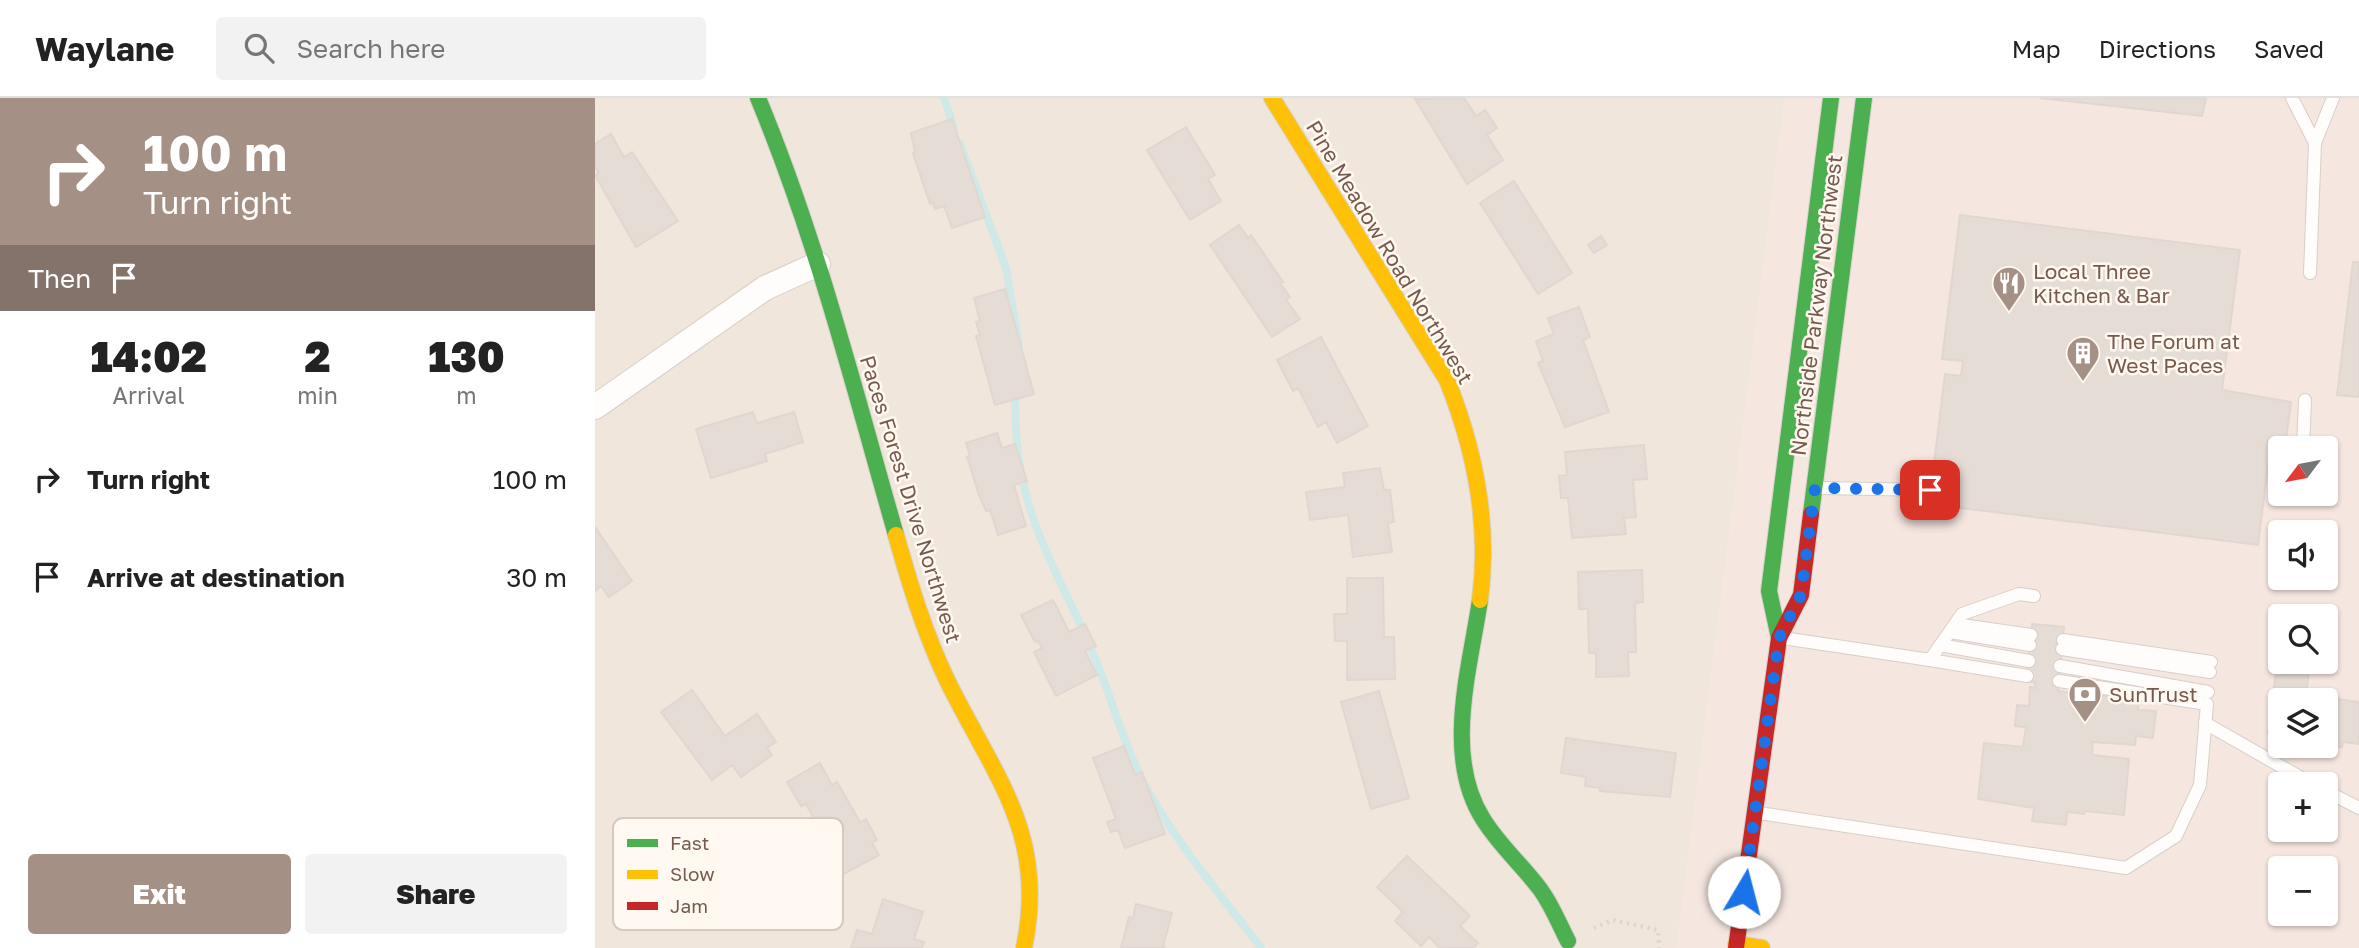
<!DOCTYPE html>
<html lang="en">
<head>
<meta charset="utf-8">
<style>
	:root { --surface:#fff; --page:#f2f2f2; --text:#222; --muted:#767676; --line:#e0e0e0; --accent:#a59085 }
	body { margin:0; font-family:"Golos Text",sans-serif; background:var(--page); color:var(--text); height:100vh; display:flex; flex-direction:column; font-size:26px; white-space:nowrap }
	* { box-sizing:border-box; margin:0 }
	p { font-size:23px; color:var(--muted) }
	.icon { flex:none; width:38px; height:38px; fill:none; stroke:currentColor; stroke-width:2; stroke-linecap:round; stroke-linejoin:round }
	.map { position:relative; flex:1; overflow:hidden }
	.panel { display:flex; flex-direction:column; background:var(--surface); width:595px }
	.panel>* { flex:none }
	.top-card { background:#a59085; color:#fff; overflow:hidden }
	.needle { width:46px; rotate:238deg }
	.fabs { position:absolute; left:1673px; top:338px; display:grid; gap:14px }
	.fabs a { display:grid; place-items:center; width:70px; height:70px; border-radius:7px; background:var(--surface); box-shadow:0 2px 5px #0004; font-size:35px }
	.pin { position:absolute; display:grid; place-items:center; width:60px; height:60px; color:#fff; margin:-30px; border-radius:14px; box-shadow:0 4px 10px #0006 }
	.me { position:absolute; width:77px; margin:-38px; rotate:8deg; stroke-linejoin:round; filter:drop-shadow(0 0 5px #0008) }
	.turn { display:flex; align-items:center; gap:24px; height:147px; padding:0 28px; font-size:32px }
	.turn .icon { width:91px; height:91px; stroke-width:2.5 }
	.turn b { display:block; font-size:49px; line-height:60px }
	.then { display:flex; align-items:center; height:66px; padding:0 28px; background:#0003; gap:14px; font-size:26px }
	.eta { display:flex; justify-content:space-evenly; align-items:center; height:119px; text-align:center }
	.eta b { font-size:42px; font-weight:800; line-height:49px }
	.cta { display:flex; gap:14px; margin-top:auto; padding:14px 28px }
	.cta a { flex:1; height:80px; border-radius:7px; background:var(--accent); color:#fff; font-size:28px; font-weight:800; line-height:80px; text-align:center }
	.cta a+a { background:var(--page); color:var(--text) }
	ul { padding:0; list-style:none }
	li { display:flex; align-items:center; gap:21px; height:98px; padding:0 28px }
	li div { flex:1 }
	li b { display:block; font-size:26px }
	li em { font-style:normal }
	header { display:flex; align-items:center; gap:42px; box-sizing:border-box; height:98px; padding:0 35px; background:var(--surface); border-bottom:2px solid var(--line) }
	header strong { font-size:33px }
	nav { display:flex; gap:38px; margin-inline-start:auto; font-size:24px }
	.search { width:490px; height:63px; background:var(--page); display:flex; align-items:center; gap:18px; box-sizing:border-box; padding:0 24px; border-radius:7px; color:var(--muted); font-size:26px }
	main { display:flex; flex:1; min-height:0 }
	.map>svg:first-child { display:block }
</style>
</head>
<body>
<header>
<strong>Waylane</strong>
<div class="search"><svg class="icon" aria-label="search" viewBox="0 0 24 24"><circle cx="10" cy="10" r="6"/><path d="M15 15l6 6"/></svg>Search here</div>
<nav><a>Map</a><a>Directions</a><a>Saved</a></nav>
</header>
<main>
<section class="panel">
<div class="top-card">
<div class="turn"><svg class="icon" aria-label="right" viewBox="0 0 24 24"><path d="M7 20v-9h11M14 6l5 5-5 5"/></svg><div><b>100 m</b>Turn right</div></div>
<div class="then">Then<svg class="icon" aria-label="arrive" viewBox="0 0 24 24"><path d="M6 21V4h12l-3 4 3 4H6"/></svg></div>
</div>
<div class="eta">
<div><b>14:02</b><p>Arrival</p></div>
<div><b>2</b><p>min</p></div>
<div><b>130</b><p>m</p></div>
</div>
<ul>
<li><svg class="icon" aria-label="right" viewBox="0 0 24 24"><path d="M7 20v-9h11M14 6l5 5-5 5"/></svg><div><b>Turn right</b></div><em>100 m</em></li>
<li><svg class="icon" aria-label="arrive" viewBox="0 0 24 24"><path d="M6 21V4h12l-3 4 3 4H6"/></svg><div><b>Arrive at destination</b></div><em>30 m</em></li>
</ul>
<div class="cta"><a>Exit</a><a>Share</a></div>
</section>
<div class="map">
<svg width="1764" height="850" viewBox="0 0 1764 850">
	<rect width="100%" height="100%" fill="#f8f3ee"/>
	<!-- residential -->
	<path fill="#f1e6dc" d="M0,0H1190L1082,850H0Z"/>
	<!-- commercial -->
	<path fill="#f5e6e0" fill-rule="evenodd" d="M1190,0H1764V850H1082ZM1685,350H1731V396H1685ZM1685,434H1731V480H1685ZM1685,518H1731V564H1685ZM1685,602H1731V648H1685ZM1685,686H1731V732H1685ZM1685,770H1731V816H1685Z"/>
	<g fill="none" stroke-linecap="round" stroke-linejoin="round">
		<!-- stream -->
		<g stroke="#cfe8e8" stroke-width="8">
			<path d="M349,0L359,30"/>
			<path d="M365,46L411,170L424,248"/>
			<path d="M420,292C420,331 422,369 434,407C449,458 477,504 497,553C518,602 530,654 557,700C588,753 629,801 666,850"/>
		</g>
	</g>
	<!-- building -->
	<g fill="#e5dcd5" stroke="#e1d6d0" stroke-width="2">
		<path d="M869,0L881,18L890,12L902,30L892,37L908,62L872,86L820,1Z"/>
		<path d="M1445,0H1611L1607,18Z"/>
		<path d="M357,21L390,119L357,130L349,108L340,111L338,105L335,106L318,55L320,54L316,35Z"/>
		<path d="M591,29L620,77L613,81L626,103L595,122L552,52Z"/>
		<path d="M16,36L29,59L37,54L83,123L41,149L0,77L4,75L0,69V46Z"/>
		<path d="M919,83L977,175L943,196L885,105Z"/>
		<path d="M1365,117L1645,152L1627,292L1696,304L1690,350L1675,351L1663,447L1334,406L1350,276L1366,278L1368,263L1347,261Z"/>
		<path d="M644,127L653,140L656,137L688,184L685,185L695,199L691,202L705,221L677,239L615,147Z"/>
		<path d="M1006,138L1012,147L999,155L993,147Z"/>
		<path d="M1758,164H1764V299L1742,297Z"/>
		<path d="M410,191L439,296L400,307L381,238L385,237L381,224L385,223L379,200Z"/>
		<path d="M984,209L995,239L988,242L1014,314L970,329L943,265L948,263L941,243L959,236L953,220Z"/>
		<path d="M726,239L773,328L742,345L731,324L723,329L703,290L698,293L682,262Z"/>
		<path d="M158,314L162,325L199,314L208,344L170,356L172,363L116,380L101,331Z"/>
		<path d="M402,335L407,350L420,346L432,383L419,387L431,428L403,437L395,412L391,413L384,397L372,359L375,358L371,345Z"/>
		<path d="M1049,347L1052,381L1038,382L1041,419L1029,420L1031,436L977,440L973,400H966L964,378L972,377L970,354Z"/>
		<path d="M785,370L789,392H795L799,424L793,425L797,454L758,459L753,417L715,422L711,394L750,389L748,375Z"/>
		<path d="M0,429L37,483L14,499L6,488L0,493Z"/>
		<path d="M1047,472L1048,504L1040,505L1041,554H1033L1034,578L1001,579V555H994L993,511H984L983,474Z"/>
		<path d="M752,480H788L789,539H799L800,581L752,582V543H740L739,516H752Z"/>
		<path d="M458,502L474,534L490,526L501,548L490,553L502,577L461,598L439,554L447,550L443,543L440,544L426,517Z"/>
		<path d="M1437,526L1469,529L1463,593L1544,601L1543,612L1561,613L1558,640L1541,638L1540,647L1498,644L1497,657L1534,661L1529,717L1490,713L1489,716L1472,714L1471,727L1437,723L1439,710L1383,701L1389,645L1428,649L1431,629L1420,628L1422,607L1434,608L1435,589L1440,590V584H1431Z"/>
		<path d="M1685,543V564H1715L1711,597L1736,596L1735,600L1764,604V646L1748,644L1747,649L1737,648L1736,657L1712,654L1713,648H1731V602H1685V636L1673,635Z"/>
		<path d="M97,592L130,638L162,616L181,644L172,650L177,657L146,679L137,667L117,682L66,614Z"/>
		<path d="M784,593L814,700L776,711L746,604Z"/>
		<path d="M971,640L1081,655L1075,699L1005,693V690L990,688L991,679L966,675Z"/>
		<path d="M529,648L540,677L547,674L570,736L530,750L523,732L516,734L512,724L521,721L498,660Z"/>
		<path d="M225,665L237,687L242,684L265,724L271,721L282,742L277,745L284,757L236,783L205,727L218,719L211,706L206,708L192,684Z"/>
		<path d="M812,758L875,818L865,828L883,845L878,850H845L834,839L826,848L800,823L808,814L782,789Z"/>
		<path d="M288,801L328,814L319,841L329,844L327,850H256L262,832L277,836Z"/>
		<path d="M541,806L577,815L568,849L571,850H526L534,819L538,820Z"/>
	</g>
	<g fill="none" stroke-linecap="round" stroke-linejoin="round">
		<defs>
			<g id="lane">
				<path d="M1697,0L1720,45"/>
				<path d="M1715,175L1720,45L1738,0"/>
				<path d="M1708,350L1710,302"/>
				<path d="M1224,390L1335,392"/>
				<path d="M1360,526L1436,537"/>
				<path d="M1355,534L1435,547"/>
				<path d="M1188,540L1335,562L1367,516L1424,496L1439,498"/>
				<path d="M1468,542L1616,564"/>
				<path d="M1345,547L1434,563"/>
				<path d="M1467,551L1615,574"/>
				<path d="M1335,562L1432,578"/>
				<path d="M1465,568L1613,594"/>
				<path d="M1610,625L1717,686"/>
				<path d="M1731,693L1764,710"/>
				<path d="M1164,715L1531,770L1581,738L1605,687L1612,606L1464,583"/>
			</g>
			<path id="street" d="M0,309L170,190L223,166"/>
			<g id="fast">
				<path d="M163,0C222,142 259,290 301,437"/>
				<path d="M1216,416L1269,0"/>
				<path d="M885,502C875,570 848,658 888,721C904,747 927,767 945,791C957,807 964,826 973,843"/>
				<path d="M1184,540L1174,493L1236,0"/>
			</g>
			<g id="slow">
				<path d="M677,0L852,282C880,352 895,426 885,502"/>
				<path d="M301,437C315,487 330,536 352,582C399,678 453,736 429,850"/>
				<path d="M1141,846L1167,850"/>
			</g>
			<path id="jam" d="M1141,850L1184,540L1206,497L1216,416"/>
		</defs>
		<!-- lane casing -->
		<use href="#lane" stroke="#d6cfc9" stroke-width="14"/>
		<!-- street casing -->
		<use href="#street" stroke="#d6cfc9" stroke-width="26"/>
		<!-- fast casing -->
		<use href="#fast" stroke="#d8d0ca" stroke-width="18"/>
		<!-- slow casing -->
		<use href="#slow" stroke="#d8d0ca" stroke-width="18"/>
		<!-- jam casing -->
		<use href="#jam" stroke="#d8d0ca" stroke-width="18"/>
		<!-- path -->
		<path stroke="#dad3d0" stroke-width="4.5" stroke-dasharray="2 5" stroke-linecap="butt" d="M999,830L1018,822L1063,832L1064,850"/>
		<!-- lane -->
		<use href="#lane" stroke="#fefdfc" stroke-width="12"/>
		<!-- street -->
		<use href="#street" stroke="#fefdfc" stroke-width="24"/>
		<!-- fast -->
		<use href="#fast" stroke="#4caf50" stroke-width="16"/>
		<!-- slow -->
		<use href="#slow" stroke="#ffc107" stroke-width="16"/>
		<!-- jam -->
		<use href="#jam" stroke="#c62828" stroke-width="16"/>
	</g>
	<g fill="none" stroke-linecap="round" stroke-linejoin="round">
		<!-- route -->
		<path stroke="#1a73e8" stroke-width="12" stroke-dasharray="0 21.6" d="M1149,794L1184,540L1206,497L1220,390L1335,392"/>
	</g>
	<!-- icons -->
	<defs>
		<symbol id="restaurant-pin" viewBox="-11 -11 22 30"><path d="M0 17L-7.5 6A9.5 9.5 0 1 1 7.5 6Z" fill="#a59085" stroke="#fff9f1"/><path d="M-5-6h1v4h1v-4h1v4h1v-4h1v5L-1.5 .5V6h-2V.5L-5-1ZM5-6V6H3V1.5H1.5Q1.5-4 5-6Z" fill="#fff"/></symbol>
		<symbol id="building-pin" viewBox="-11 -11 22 30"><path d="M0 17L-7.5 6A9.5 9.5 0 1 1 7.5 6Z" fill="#a59085" stroke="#fff9f1"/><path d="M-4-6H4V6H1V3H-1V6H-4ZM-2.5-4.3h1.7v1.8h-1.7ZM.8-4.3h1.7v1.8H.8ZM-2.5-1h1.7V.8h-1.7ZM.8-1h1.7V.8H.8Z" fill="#fff"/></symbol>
		<symbol id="bank-pin" viewBox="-11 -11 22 30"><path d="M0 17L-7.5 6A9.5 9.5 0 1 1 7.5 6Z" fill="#a59085" stroke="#fff9f1"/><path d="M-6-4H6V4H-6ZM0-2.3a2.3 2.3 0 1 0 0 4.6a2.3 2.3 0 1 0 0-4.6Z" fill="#fff"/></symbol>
	</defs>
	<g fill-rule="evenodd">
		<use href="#restaurant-pin" x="1395" y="166" width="38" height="52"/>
		<use href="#building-pin" x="1469" y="236" width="38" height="52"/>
		<use href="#bank-pin" x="1471" y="577" width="38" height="52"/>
	</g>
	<g text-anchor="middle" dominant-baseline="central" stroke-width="5" stroke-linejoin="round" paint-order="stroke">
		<!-- street labels -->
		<g font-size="21" fill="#785a4d" stroke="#fff9f1">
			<text transform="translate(795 154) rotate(59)">Pine Meadow Road Northwest</text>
			<text transform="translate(1221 207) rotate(-83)">Northside Parkway Northwest</text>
			<text transform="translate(316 401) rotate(73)">Paces Forest Drive Northwest</text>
		</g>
		<!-- poi labels -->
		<g font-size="21" fill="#785a4d" stroke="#fff9f1" text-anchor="start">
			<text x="1438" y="173">Local Three<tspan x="1438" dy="24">Kitchen &amp; Bar</tspan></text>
			<text x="1512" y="243">The Forum at<tspan x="1512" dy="24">West Paces</tspan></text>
			<text x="1514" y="596">SunTrust</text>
		</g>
	</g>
	<!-- legend -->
	<rect x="18" y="720" width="230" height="112" rx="10" fill="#fff9f1" stroke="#d6c9c0" stroke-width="2"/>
	<rect x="32" y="741" width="31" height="8" fill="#4caf50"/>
	<rect x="32" y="772" width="31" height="9" fill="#ffc107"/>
	<rect x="32" y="804" width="31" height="8" fill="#c62828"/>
	<g font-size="19" fill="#785a4d">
		<text x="75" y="752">Fast</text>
		<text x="75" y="783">Slow</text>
		<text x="75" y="815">Jam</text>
	</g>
</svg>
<div class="fabs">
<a><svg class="needle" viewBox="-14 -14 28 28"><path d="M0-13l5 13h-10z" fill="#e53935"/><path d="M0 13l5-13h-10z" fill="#767676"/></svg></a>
<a><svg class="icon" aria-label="sound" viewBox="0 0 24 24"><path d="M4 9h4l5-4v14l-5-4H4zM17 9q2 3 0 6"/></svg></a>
<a><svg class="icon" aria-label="search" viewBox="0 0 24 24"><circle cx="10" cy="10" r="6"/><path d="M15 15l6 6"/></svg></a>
<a><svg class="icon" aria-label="layers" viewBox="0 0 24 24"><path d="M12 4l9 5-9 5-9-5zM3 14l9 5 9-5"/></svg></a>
<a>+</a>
<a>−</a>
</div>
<div class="pin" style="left:1335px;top:392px;background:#d93025"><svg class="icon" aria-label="arrive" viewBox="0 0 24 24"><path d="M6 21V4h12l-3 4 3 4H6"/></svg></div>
<svg class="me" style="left:1149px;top:794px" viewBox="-20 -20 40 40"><circle r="19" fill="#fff"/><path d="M0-13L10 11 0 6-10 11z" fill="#1a73e8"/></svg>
</div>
</main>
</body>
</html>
